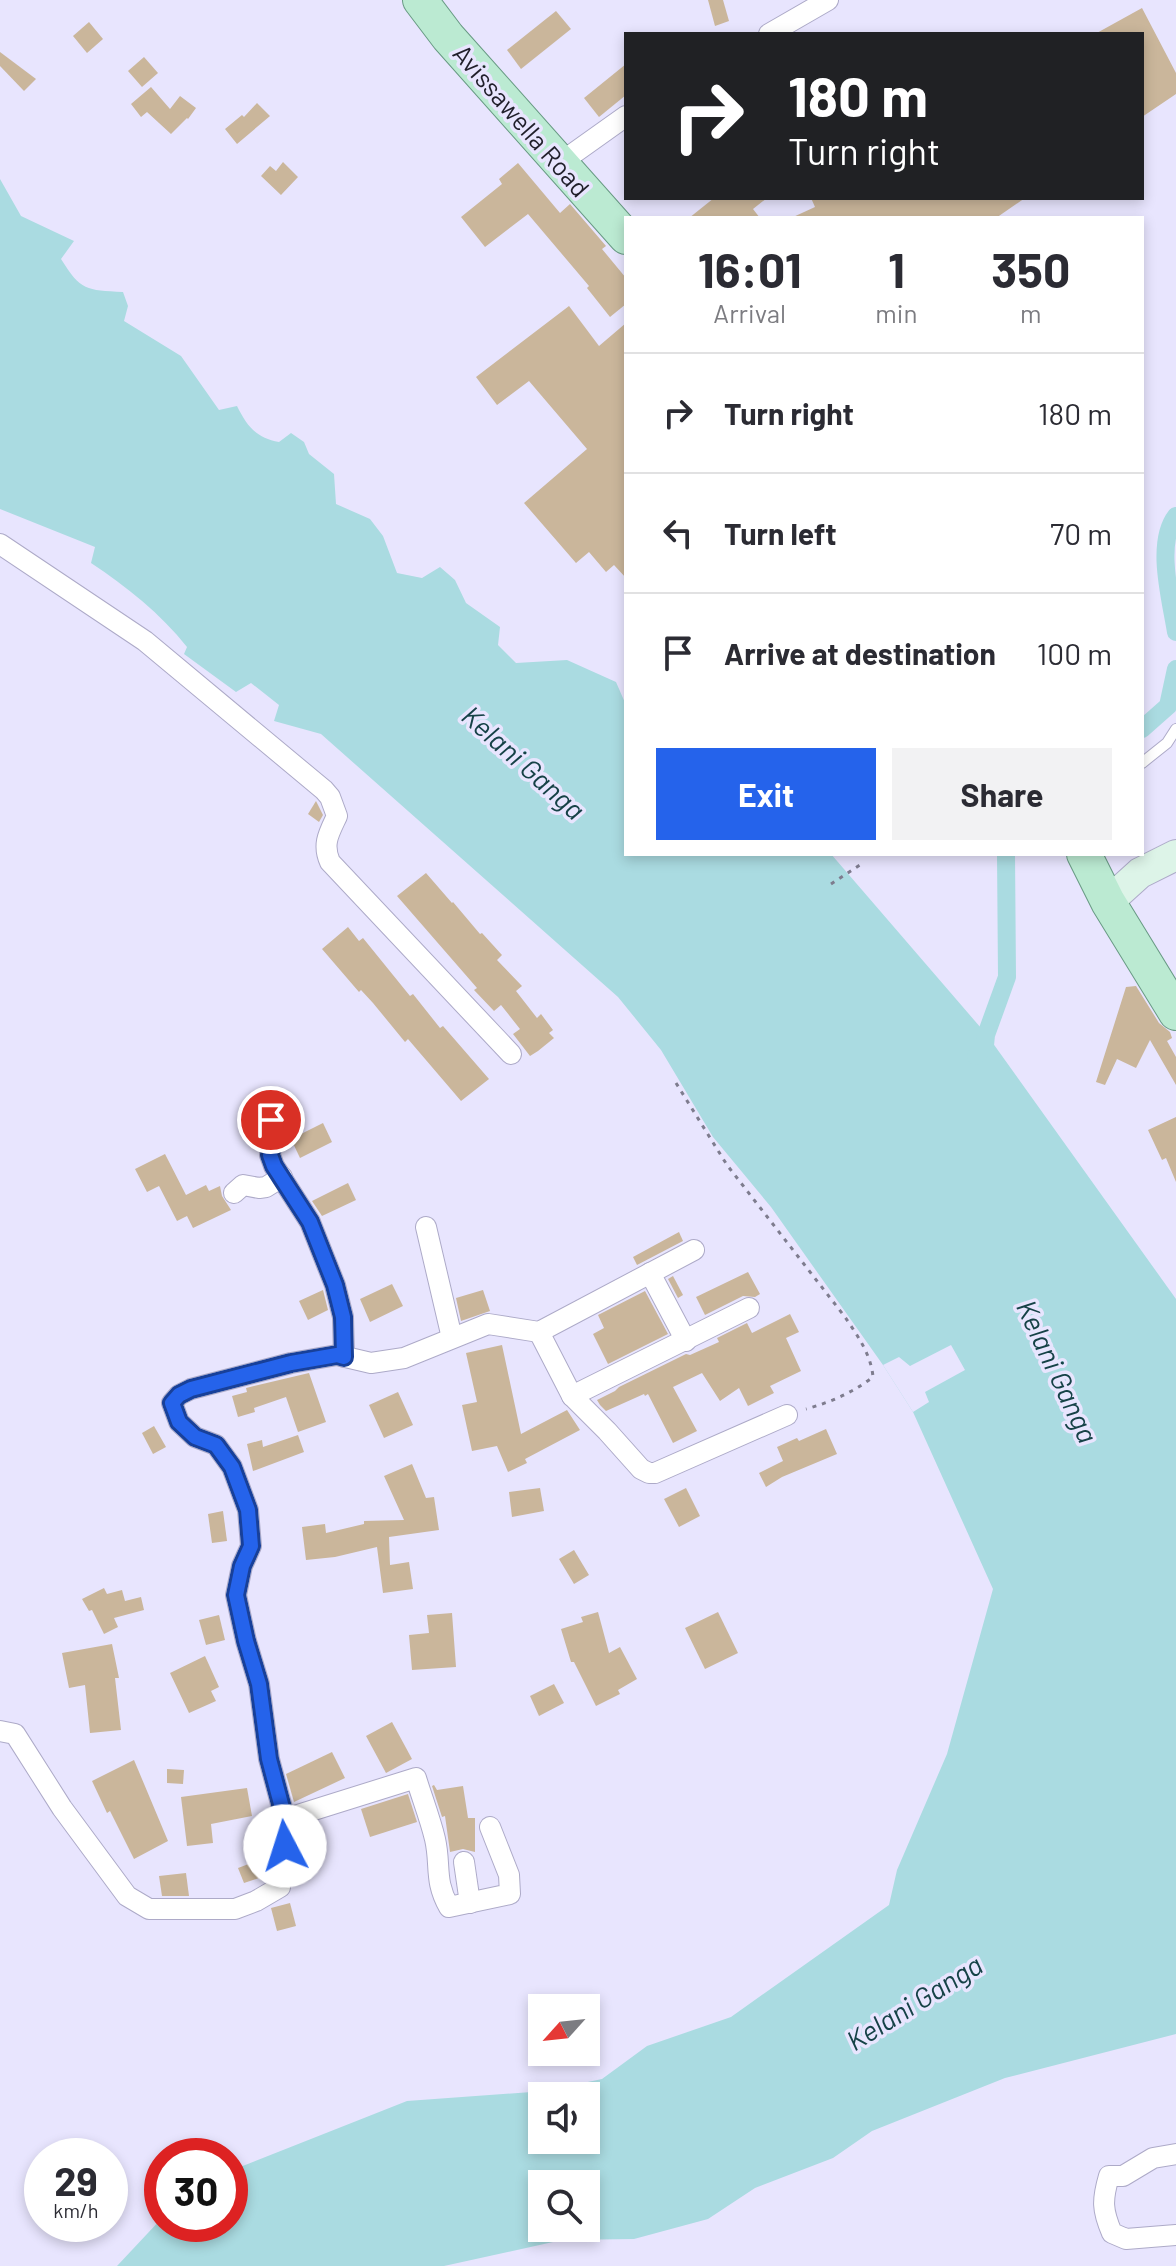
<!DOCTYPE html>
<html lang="en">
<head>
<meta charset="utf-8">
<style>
	:root { --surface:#fff; --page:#f2f2f3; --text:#2b2b33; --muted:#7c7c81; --line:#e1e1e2; --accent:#2563eb }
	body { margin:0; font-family:Barlow,sans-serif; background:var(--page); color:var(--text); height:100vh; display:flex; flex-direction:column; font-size:30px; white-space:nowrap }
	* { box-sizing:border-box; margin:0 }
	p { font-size:26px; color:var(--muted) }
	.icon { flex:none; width:44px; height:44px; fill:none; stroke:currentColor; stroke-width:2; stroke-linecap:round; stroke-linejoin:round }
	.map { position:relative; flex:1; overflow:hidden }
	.panel { position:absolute; left:624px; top:216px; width:520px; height:640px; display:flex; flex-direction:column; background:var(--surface); border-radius:0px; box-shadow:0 4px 12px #0003 }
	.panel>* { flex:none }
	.hud { position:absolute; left:624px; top:32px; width:520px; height:168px; border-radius:0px; box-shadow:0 4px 12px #0003; background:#202124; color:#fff; overflow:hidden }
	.needle { width:52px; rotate:243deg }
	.controls { position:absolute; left:528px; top:1994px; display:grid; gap:16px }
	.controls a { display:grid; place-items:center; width:72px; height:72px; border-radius:0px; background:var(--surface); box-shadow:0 4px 12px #0003; font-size:40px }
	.speed { position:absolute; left:24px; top:2138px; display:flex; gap:16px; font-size:40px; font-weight:700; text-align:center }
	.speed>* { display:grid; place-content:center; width:104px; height:104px; border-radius:50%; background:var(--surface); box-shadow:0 4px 12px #0003; line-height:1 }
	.speed small { font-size:20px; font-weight:400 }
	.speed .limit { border:12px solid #d22; background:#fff; color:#111 }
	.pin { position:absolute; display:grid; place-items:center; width:68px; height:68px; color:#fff; margin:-34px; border:4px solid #fff; border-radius:50%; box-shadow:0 2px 8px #0007 }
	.me { position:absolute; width:88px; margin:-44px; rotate:355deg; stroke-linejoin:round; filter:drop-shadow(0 0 6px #0008) }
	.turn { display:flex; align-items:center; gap:28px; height:168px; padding:0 32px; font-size:36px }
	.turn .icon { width:104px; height:104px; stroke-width:2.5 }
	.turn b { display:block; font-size:56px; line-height:68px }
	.eta { display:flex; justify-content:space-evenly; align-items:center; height:136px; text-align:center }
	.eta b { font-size:48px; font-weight:700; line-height:56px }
	.button { display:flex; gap:16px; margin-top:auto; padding:16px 32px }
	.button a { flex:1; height:92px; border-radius:0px; background:var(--accent); color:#fff; font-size:32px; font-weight:700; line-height:92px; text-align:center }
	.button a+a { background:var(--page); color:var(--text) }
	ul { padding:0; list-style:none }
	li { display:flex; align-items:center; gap:24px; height:120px; padding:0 32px; border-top:2px solid var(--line) }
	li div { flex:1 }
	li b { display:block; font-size:30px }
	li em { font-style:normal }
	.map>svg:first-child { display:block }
</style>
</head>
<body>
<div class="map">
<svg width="1176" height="2266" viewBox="0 0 1176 2266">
	<rect width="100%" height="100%" fill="#e8e5fe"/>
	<!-- water -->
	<path fill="#aadbe1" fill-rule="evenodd" d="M0,179L21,216L74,241L61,259C81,291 86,290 123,292L128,306L124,321L181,356L219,410L237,406C247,426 256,438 279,442L291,433L304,442L309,454L334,474L336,504L370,519L383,536L397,573L422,578L440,567L455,580L466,603L500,627L498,645L516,663L567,660L616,682L626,705V854H831L987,1035L1176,1299V2034L1005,2078L872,2131L833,2158L755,2188L708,2219L634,2239L562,2240L444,2266H117L162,2218V2224H230V2171L407,2101L545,2091L602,2079L647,2046L731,2017L889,1905L897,1870L947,1754L993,1589L913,1412L883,1365L771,1207L713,1137L661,1050L618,997L321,734L274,721L279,705L251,683L236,692L184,654L187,647C160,613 127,587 91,563L95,547L0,509ZM542,2096H586V2140H542ZM542,2184H586V2228H542Z"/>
	<!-- pier -->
	<path fill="#e8e5fe" d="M951,1345L965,1370L925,1392L929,1402L913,1412L883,1365L899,1357L910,1366Z"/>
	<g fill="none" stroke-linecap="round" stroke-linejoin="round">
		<!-- canal -->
		<g stroke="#aadbe1" stroke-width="18">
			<path d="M1176,516C1155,543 1171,600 1176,632"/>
			<path d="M1142,729L1168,706L1176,669"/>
			<path d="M976,1056L985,1045L986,1035L1007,977L1006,854"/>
		</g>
	</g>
	<!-- building -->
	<g fill="#cab69b">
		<path d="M708,0H723L729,21L715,26Z"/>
		<path d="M1142,8L1176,73V94L1142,117V34H1095Z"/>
		<path d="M556,11L571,29L521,69L507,50Z"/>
		<path d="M89,22L103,39L87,53L73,36Z"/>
		<path d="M0,52L36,79L24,91L0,66Z"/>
		<path d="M144,57L158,73L142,87L128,71Z"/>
		<path d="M626,64V95L599,117L584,98Z"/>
		<path d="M151,87L170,109L180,96L196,108L188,119L187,118L171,134L147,112L141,117L131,104Z"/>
		<path d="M257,103L270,116L237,144L225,129L242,115L244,117Z"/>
		<path d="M283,162L298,177L281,195L261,176L270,166L276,171Z"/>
		<path d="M518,163L560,213L570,204L606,246L602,249L626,278V304L610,317L587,288L589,286L528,214L485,247L461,217L502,184L499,179Z"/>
		<path d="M714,198H767L753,209L760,218H689Z"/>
		<path d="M811,198H1025L996,218H791L815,207Z"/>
		<path d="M569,306L599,346L626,323V578L614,565L606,572L589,552L576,563L524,503L587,449L529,381L497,405L476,377Z"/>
		<path d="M316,801L323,815L319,822L308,814Z"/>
		<path d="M426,873L452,903L453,902L480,934L482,933L502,955L497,960L522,986L516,991L537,1018L541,1014L553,1030L549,1033L554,1038L538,1051L530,1056L513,1034L520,1029L501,1005L494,1011L474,990L477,988L397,896Z"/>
		<path d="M348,927L359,941L363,938L410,996L413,994L440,1028L443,1026L489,1079L461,1101L408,1039L405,1042L373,1003L361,990L359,992L322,949Z"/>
		<path d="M1136,986L1159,1023L1170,1032L1172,1038L1167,1041L1176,1057V1085L1150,1040L1136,1068L1117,1059L1105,1085L1096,1082L1126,987Z"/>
		<path d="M274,1094L283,1106L279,1110L269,1107L261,1112L257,1106Z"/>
		<path d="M1176,1117V1182L1166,1158L1162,1160L1148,1130Z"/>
		<path d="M323,1123L332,1142L300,1158L291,1139Z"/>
		<path d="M165,1154L186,1195L206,1185L209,1191L220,1186L222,1196L231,1210L193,1228L187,1216L177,1221L159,1186L147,1192L135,1169Z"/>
		<path d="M348,1183L356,1200L322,1216L312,1201Z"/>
		<path d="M679,1232L683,1241L637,1265L633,1257Z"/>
		<path d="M748,1272L760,1294L755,1297L743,1296L705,1315L696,1297Z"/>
		<path d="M673,1276L683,1295L678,1298L668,1279Z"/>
		<path d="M392,1284L403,1306L370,1322L360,1299Z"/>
		<path d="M323,1290L328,1310L308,1320L299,1301Z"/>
		<path d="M483,1290L490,1311L461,1321L456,1298Z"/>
		<path d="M645,1291L668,1334L608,1364L593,1334L604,1328L598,1315Z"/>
		<path d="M790,1314L799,1332L786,1338L801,1371L770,1386L774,1393L748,1406L739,1388L720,1401L702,1373L673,1387L697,1431L673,1443L648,1394L645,1396L644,1394L606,1411L600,1405L597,1400L615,1391L619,1387L686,1354L690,1355L719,1342L717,1338L747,1323L752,1333Z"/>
		<path d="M502,1345L521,1434L567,1410L580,1430L525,1459L527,1463L508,1472L497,1446L472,1451L462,1405L477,1402L466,1353Z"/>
		<path d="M309,1373L326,1422L298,1432L286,1397L254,1408L255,1412L238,1417L232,1396L247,1392L246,1388Z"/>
		<path d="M398,1392L413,1425L384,1438L369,1405Z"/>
		<path d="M154,1426L166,1447L153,1454L142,1433Z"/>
		<path d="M826,1429L837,1454L782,1477L766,1487L759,1473L783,1461L777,1447L797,1438L799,1441Z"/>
		<path d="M298,1435L304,1452L253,1471L247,1444L262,1440L263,1447Z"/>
		<path d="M412,1464L426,1498L434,1497L439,1530L389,1537L390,1565L409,1562L413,1589L383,1593L377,1547L335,1557L306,1560L302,1527L325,1524L326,1533L364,1524V1521L404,1520L384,1476Z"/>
		<path d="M540,1488L544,1511L512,1517L509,1492Z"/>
		<path d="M686,1488L700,1516L679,1527L664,1499Z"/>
		<path d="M223,1511L227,1541L212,1543L208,1514Z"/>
		<path d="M574,1550L589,1575L574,1584L559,1559Z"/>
		<path d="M104,1588L107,1594L122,1590L125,1601L141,1597L144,1610L114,1618L118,1627L104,1634L92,1610L89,1611L82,1599Z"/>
		<path d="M598,1612L609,1653L620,1647L637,1679L618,1690L620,1694L596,1706L574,1662H571L561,1629L583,1622L581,1617Z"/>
		<path d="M718,1612L738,1653L705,1669L685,1628Z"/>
		<path d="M452,1613L456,1667L412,1670L409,1635L429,1633L427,1615Z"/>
		<path d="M219,1615L225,1640L206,1645L199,1620Z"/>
		<path d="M112,1644L119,1678H115L121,1730L90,1733L85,1685L69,1688L62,1653Z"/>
		<path d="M205,1656L219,1687L211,1691L216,1701L189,1713L170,1673Z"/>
		<path d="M554,1684L564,1703L539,1716L530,1696Z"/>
		<path d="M392,1722L412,1759L386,1773L366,1736Z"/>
		<path d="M332,1752L345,1778L294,1802L286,1774Z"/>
		<path d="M134,1760L168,1841L134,1859L110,1811L107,1813L92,1781Z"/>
		<path d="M167,1769L184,1770L183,1784L167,1783Z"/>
		<path d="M434,1785L437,1790L463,1786L468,1818H475V1852L463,1849L450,1852L445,1816L442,1817L432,1786Z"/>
		<path d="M247,1788L252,1816L211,1824L213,1843L187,1846L181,1797Z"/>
		<path d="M408,1794L417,1822L370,1837L361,1809Z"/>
		<path d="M272,1839L271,1856L250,1862L246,1847Z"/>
		<path d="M262,1859L268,1875L244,1883L238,1868Z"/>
		<path d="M186,1873L189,1896H162L159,1876Z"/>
		<path d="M290,1903L296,1926L277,1931L271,1908Z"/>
	</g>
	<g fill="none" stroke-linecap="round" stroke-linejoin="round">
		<defs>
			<path id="service" d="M1142,763L1167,743L1176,729"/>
			<g id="minor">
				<path d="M769,34L828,0"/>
				<path d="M560,163L626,116"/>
				<path d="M0,544L145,641L324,790L330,797L337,816C329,833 322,844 330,862L511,1054"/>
				<path d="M271,1120L273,1128L270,1155L274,1166L310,1222L335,1285L343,1317L344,1357"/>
				<path d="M234,1193L243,1185L259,1188L266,1187L282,1177"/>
				<path d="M426,1227L452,1338"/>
				<path d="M650,1273L686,1341"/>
				<path d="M539,1332L572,1396L607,1431L641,1469L649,1473H655L787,1415"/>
				<path d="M572,1396L749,1308"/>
				<path d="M0,1731L15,1734L62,1808L127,1896L149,1909H235L256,1901L280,1887L285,1846V1819L269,1759L259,1684L246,1641L236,1595L242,1566L251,1546L248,1510L232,1467L216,1445L195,1437L179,1422L172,1403L179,1395L191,1389L291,1363L337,1355L371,1363L404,1358L488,1324L539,1332L694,1250"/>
				<path d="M285,1819L416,1778C422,1798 430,1818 435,1839C441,1865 434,1881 449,1907L510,1894L509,1875L490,1827"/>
				<path d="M464,1862L470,1903"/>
				<path d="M1176,2154L1153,2158L1123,2176H1109C1102,2200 1102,2210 1112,2233L1126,2239L1176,2235"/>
			</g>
			<path id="secondary" d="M1108,902L1140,873L1176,855"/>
			<g id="primary">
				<path d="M420,0L448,37L626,237"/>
				<path d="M1084,854L1108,902L1176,1013"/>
			</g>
		</defs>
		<!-- service casing -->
		<use href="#service" stroke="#adaac8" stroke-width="12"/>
		<!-- minor casing -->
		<use href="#minor" stroke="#adaac8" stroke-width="22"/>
		<!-- secondary casing -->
		<use href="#secondary" stroke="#adaac8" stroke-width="32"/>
		<!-- primary casing -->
		<use href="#primary" stroke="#689a84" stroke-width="36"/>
		<!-- path -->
		<g stroke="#7e7c8e" stroke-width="3" stroke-dasharray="4 6" stroke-linecap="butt">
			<path d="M831,884L863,863"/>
			<path d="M676,1083L727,1165L845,1317C857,1335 871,1354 873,1377C852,1393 831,1402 806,1409"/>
		</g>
		<!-- service -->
		<use href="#service" stroke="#fff" stroke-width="10"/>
		<!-- minor -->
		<use href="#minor" stroke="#fff" stroke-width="20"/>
		<!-- secondary -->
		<use href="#secondary" stroke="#ddf4e8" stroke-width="30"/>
		<!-- primary -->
		<use href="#primary" stroke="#bbead2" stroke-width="34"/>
	</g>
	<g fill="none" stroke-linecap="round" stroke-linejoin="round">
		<defs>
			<path id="route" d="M271,1120L273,1138L270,1155L274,1166L310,1222L335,1285L343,1317L344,1357L337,1355L291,1363L191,1389L179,1395L172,1403L179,1422L195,1437L216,1445L232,1467L248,1510L251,1546L242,1566L236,1595L246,1641L259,1684L269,1759L285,1819V1846"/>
		</defs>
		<!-- route casing -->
		<use href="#route" stroke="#184099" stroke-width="20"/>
		<!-- route -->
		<use href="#route" stroke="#2563eb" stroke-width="14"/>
	</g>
	<g text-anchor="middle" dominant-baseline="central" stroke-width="7" stroke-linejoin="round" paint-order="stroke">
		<!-- street labels -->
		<g font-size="26" fill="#201f2a" stroke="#e8e5fe">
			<text transform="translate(522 120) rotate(49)">Avissawella Road</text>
		</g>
		<!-- water labels -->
		<g font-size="28" font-style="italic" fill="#164247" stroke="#e8e5fe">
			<text transform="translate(524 762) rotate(42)">Kelani Ganga</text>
			<text transform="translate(1058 1371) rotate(65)">Kelani Ganga</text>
			<text transform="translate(914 2002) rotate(-32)">Kelani Ganga</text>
		</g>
	</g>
</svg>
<div class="controls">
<a><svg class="needle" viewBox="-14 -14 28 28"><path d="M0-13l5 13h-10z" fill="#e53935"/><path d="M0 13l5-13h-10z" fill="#7c7c81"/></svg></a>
<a><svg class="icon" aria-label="sound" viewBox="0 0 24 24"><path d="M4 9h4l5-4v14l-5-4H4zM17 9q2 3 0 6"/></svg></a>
<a><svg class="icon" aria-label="search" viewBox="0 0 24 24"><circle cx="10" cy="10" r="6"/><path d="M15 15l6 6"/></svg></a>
</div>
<div class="speed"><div>29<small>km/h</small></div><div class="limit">30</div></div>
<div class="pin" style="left:271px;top:1120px;background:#d93025"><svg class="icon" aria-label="arrive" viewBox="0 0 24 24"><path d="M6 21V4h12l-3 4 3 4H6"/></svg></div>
<svg class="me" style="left:285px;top:1846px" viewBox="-20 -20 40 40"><circle r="19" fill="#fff"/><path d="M0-13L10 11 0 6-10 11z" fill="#2563eb"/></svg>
<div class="hud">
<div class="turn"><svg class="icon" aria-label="right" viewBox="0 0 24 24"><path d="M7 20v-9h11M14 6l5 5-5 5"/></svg><div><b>180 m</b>Turn right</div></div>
</div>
<section class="panel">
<div class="eta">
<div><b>16:01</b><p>Arrival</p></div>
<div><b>1</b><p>min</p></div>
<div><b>350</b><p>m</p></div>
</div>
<ul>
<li><svg class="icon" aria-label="right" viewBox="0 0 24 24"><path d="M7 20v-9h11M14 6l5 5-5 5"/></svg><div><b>Turn right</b></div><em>180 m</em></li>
<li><svg class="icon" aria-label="left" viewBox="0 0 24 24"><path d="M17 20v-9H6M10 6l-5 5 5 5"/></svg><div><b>Turn left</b></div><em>70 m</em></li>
<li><svg class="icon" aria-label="arrive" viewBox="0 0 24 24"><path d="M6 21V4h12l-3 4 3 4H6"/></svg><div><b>Arrive at destination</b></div><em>100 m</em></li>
</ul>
<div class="button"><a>Exit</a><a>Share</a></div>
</section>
</div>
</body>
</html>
